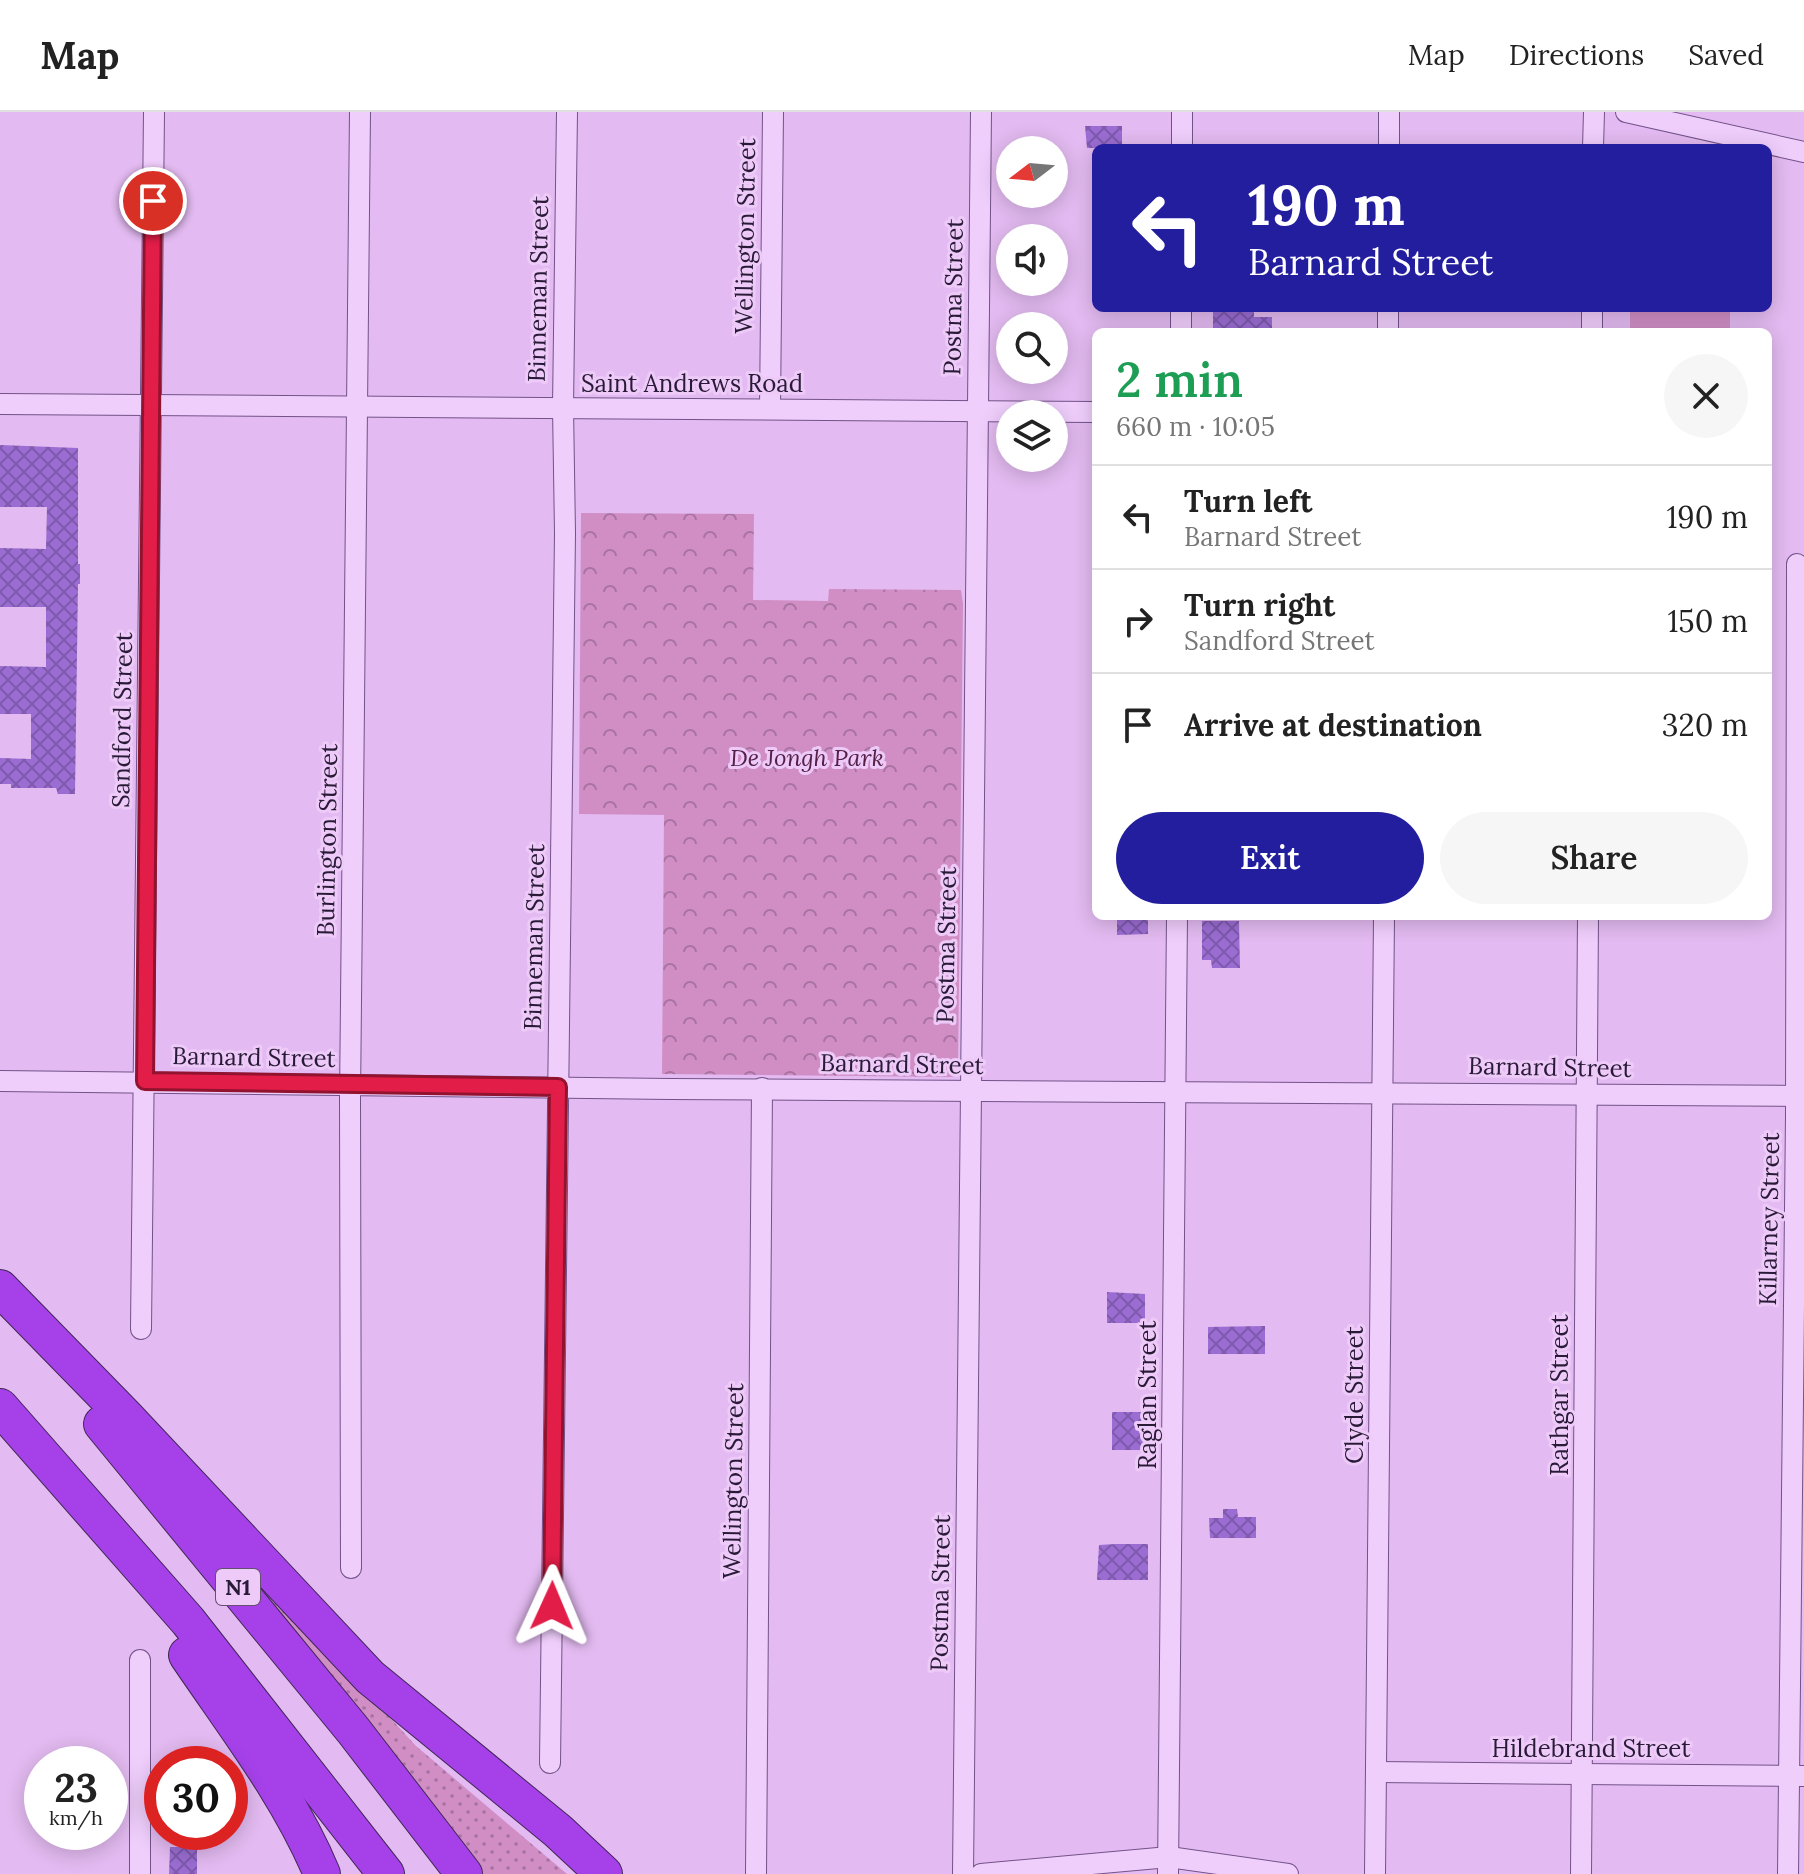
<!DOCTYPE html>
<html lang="en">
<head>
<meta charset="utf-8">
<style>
	:root { --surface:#fff; --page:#f6f6f6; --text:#222; --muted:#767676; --line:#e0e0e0; --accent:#231e9d }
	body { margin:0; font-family:Lora,serif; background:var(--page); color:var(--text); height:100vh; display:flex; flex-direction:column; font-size:30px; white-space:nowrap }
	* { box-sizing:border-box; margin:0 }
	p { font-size:26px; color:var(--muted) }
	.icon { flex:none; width:44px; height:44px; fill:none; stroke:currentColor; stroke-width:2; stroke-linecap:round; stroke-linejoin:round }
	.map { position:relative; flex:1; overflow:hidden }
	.drawer { position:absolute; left:1092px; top:216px; width:680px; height:592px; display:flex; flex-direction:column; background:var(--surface); border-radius:12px; box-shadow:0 4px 20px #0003 }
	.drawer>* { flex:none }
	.guide { position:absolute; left:1092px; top:32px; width:680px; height:168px; border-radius:12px; box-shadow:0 4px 20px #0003; background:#231e9d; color:#fff; overflow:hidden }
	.needle { width:52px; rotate:254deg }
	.fabs { position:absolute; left:996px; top:24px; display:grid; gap:16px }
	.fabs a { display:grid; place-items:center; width:72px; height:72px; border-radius:50%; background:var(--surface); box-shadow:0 4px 20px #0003; font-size:40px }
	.speed { position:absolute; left:24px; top:1634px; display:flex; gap:16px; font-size:40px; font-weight:700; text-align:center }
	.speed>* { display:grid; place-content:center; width:104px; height:104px; border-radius:50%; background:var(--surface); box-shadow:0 4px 20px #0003; line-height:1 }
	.speed small { font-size:20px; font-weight:400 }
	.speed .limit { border:12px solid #d22; background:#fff; color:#111 }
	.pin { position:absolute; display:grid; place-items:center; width:68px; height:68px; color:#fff; margin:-34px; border:4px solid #fff; border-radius:50%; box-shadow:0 2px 8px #0007 }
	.me { position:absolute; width:88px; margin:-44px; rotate:1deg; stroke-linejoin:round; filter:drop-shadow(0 0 6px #0008) }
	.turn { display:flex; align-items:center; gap:28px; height:168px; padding:0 24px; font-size:36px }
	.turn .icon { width:104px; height:104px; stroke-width:2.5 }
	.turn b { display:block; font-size:56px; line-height:68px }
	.round { display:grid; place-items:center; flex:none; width:84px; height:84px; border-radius:42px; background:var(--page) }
	.head { display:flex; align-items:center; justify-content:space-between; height:136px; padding:0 24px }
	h1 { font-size:48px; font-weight:600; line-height:60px; color:#1e9e55 }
	.cta { display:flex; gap:16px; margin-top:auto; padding:16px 24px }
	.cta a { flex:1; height:92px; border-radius:48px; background:var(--accent); color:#fff; font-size:32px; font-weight:600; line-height:92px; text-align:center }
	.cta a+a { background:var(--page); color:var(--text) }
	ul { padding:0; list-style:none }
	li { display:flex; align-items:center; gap:24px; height:104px; padding:0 24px; border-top:2px solid var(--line) }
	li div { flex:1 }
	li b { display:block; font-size:30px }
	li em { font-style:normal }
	header { display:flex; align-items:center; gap:48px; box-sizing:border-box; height:112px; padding:0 40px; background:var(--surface); border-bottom:2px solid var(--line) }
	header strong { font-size:38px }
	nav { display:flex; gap:44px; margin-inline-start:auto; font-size:28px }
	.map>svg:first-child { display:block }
</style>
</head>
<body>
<header>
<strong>Map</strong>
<nav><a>Map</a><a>Directions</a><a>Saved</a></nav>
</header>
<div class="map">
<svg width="1804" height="1762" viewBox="0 0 1804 1762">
	<defs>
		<pattern id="grass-dots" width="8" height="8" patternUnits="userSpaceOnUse" patternTransform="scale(2)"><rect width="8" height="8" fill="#d08ec5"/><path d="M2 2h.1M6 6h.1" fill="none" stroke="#a973a1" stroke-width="1.8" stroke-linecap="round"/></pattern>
		<pattern id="park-crowns" width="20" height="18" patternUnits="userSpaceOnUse" patternTransform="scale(2)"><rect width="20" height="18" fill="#d08ec5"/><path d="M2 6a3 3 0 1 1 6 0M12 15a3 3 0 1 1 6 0" fill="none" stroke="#a973a1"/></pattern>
		<pattern id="building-cross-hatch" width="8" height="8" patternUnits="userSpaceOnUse" patternTransform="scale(2)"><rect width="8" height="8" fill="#9b6dd3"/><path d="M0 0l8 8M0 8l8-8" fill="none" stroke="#7e59ac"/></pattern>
	</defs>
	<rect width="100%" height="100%" fill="#e3baf1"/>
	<!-- grass -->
	<path fill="url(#grass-dots)" d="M263,1467L416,1634L567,1762H483L426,1687L256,1475L257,1469Z"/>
	<!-- park -->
	<path fill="url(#park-crowns)" d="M581,401L754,402L753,488L828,489L829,477L961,478L963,492L958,960L954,965L662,962L664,703L579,702Z"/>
	<!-- pitch -->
	<rect fill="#d08ec5" x="1630" y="196" width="100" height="24"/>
	<!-- building -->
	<g fill="url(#building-cross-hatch)">
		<path d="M1085,14H1122V36H1087Z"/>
		<path d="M1213,200H1254V205H1272V220H1213Z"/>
		<path d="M0,333L78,336V452H80V472H78L75,682H58L56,676H11V672H0V646L31,647V602H0V554L46,555V495H0V436L46,437L47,395H0Z"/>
		<path d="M1117,804H1148V822L1117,823Z"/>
		<path d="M1202,809H1239L1240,856H1212L1211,848H1202Z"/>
		<path d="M1107,1180L1145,1182V1211H1107Z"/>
		<path d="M1265,1214V1242H1208V1215Z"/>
		<rect x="1112" y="1300" width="33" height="38"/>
		<path d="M1223,1397H1237L1238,1405H1256V1426H1210L1209,1406H1223Z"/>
		<path d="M1115,1432H1148V1468H1097L1099,1433Z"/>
		<path d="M170,1735H197V1762H169Z"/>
	</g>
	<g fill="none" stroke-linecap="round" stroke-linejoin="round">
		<defs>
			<g id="street">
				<path d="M1626,0L1804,40"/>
				<path d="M1182,36V0"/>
				<path d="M1389,36V0"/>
				<path d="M1593,36L1594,0"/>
				<path d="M1181,220V196"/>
				<path d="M1388,220V196"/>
				<path d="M1592,220V196"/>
				<path d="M0,292L1096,300"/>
				<path d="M770,297L773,0"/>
				<path d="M0,969L670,977L1804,984"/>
				<path d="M141,1217L154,0"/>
				<path d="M351,1456L350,987L360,0"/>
				<path d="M550,1651L565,421L563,295L567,0"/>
				<path d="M1377,1660L1804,1664"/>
				<path d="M140,1762V1548"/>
				<path d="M756,1762L762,976"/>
				<path d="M963,1762L981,0"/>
				<path d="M981,1762L1169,1745L1288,1762"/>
				<path d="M1168,1762L1177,804"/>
				<path d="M1375,1762L1384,804"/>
				<path d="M1581,1762L1588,804"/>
				<path d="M1788,1762L1796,1003L1797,452"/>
			</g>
			<g id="highway">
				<path d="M0,1176L126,1305L370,1565L558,1719L604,1762"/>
				<path d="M0,1295L188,1509L386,1762"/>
				<path d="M102,1312L353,1618L464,1762"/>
				<path d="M187,1543C235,1614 289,1683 322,1762"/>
			</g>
		</defs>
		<!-- street casing -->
		<use href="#street" stroke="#725389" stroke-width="22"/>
		<!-- highway casing -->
		<use href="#highway" stroke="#3f2856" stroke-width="38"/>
		<!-- street -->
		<use href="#street" stroke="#f0cefc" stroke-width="20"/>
		<!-- highway -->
		<use href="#highway" stroke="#a641ea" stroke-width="36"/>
	</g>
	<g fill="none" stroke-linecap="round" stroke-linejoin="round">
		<defs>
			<path id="route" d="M153,89L145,969L558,975L552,1494"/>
		</defs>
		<!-- route casing -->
		<use href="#route" stroke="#92132f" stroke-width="20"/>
		<!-- route -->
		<use href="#route" stroke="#e11d48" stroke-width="14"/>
	</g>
	<g text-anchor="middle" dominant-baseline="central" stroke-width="6" stroke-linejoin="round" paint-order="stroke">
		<!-- shield labels -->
		<rect fill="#edcaf8" stroke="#644f71" stroke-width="2" x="216" y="1457" width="44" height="36" rx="6"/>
		<g font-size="22" font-weight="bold" fill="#291a37">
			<text x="238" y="1475">N1</text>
		</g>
		<!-- street labels -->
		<g font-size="24" fill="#291a37" stroke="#edcaf8">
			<text transform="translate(745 124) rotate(-89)">Wellington Street</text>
			<text transform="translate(538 177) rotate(-89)">Binneman Street</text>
			<text transform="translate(953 185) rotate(-89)">Postma Street</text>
			<text x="692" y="271">Saint Andrews Road</text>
			<text transform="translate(122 608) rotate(-89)">Sandford Street</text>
			<text transform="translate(327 728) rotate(-89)">Burlington Street</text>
			<text transform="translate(534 825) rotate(-89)">Binneman Street</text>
			<text transform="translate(946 833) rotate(-89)">Postma Street</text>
			<text transform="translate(254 945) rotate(1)">Barnard Street</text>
			<text transform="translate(902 952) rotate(1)">Barnard Street</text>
			<text transform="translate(1550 955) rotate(1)">Barnard Street</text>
			<text transform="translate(1769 1107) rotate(-89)">Killarney Street</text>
			<text transform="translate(1147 1283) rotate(-90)">Raglan Street</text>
			<text transform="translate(1354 1283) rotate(-90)">Clyde Street</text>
			<text transform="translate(1559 1283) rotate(-90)">Rathgar Street</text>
			<text transform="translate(733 1369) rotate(-89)">Wellington Street</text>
			<text transform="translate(940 1481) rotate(-89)">Postma Street</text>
			<text x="1591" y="1636">Hildebrand Street</text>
		</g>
		<!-- park labels -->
		<g font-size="24" font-style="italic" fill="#551e45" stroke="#edcaf8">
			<text x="807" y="645">De Jongh Park</text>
		</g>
	</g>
</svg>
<div class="fabs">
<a><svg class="needle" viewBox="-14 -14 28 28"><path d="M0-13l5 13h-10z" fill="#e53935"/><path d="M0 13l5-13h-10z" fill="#767676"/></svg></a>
<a><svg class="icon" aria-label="sound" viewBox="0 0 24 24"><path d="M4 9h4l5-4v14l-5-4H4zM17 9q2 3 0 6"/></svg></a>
<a><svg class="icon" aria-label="search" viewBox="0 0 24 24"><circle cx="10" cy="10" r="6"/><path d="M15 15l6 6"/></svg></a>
<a><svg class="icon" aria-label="layers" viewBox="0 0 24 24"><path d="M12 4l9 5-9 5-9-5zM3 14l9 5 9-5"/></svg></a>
</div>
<div class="speed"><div>23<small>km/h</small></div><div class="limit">30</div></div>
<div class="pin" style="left:153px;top:89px;background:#d93025"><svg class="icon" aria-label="arrive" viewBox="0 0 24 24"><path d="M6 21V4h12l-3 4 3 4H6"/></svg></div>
<svg class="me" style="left:552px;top:1494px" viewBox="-20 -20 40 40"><path d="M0-17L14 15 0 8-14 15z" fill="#e11d48" stroke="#fff" stroke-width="4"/></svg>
<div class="guide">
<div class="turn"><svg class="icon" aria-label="left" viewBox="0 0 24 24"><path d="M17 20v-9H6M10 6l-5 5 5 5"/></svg><div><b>190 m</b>Barnard Street</div></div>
</div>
<section class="drawer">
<div class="head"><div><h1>2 min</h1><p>660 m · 10:05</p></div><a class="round"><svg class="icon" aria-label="close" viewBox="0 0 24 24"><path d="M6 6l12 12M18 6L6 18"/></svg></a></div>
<ul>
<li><svg class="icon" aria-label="left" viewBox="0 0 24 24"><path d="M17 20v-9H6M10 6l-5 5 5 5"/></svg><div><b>Turn left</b><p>Barnard Street</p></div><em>190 m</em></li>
<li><svg class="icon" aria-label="right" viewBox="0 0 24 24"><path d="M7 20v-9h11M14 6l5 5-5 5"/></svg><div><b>Turn right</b><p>Sandford Street</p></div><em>150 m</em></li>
<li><svg class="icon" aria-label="arrive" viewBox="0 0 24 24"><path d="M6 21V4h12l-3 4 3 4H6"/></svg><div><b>Arrive at destination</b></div><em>320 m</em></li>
</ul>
<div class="cta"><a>Exit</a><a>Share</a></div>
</section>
</div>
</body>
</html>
